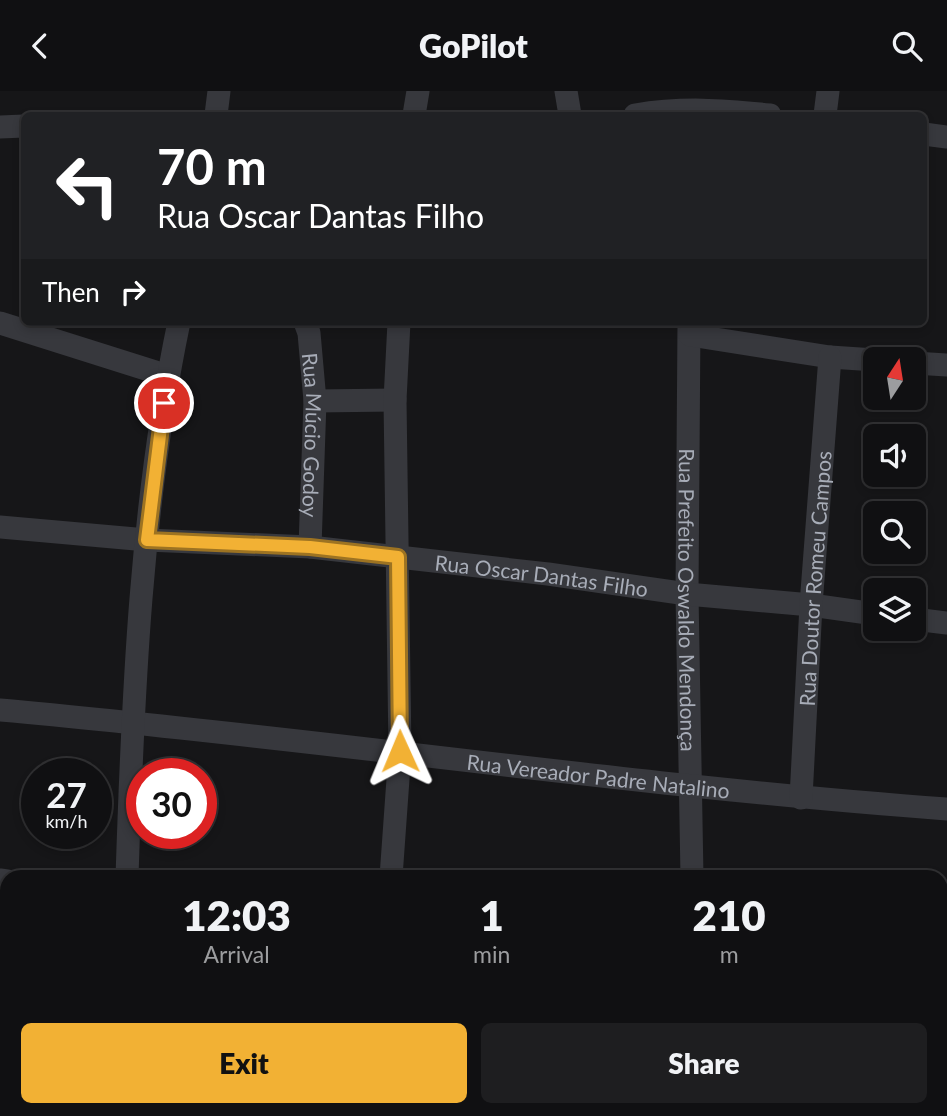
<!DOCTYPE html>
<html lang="en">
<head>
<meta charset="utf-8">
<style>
	:root { --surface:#101012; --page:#1e1e20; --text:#f1f3f6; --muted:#9c9d9f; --line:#303032; --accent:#f2b134 }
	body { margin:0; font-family:Lato,sans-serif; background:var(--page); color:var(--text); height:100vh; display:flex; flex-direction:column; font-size:26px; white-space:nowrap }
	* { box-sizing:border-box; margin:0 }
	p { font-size:23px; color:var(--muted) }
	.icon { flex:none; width:38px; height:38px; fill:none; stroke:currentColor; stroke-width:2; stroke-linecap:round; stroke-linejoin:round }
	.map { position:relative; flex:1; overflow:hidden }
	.panel { position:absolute; left:0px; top:779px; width:948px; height:247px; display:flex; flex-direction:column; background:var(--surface); border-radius:21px 21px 0 0; box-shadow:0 4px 10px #0003,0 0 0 2px var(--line) }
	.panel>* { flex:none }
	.banner { position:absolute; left:21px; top:21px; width:906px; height:214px; border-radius:10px; box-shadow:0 4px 10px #0003,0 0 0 2px var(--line); background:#202124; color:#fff; overflow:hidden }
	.needle { width:46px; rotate:12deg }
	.buttons { position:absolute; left:863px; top:256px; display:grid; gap:14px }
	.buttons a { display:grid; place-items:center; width:63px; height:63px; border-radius:10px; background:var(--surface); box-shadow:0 4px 10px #0003,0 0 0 2px var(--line); font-size:35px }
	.speed { position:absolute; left:21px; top:667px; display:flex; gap:14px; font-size:35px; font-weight:700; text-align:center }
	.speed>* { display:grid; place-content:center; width:91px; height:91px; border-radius:50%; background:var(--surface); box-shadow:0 4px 10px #0003,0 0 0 2px var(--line); line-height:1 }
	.speed small { font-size:18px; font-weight:400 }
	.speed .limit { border:10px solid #d22; background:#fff; color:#111 }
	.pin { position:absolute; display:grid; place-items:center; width:60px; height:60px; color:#fff; margin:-30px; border:4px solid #fff; border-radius:50%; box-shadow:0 2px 7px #0007 }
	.me { position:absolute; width:77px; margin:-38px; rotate:359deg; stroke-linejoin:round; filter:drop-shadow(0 0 5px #0008) }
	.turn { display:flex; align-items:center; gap:24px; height:147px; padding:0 21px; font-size:32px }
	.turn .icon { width:91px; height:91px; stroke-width:2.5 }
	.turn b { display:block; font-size:49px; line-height:60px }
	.then { display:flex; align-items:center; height:66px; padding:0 21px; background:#0003; gap:14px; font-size:26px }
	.eta { display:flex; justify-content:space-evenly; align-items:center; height:119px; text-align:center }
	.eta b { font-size:42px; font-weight:800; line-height:49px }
	.button { display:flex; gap:14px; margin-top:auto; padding:14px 21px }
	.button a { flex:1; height:80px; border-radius:10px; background:var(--accent); color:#111; font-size:28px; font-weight:800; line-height:80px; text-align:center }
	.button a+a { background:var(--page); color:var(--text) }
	header { display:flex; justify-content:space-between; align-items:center; height:91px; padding:0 21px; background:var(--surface); font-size:32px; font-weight:800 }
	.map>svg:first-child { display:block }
</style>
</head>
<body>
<header><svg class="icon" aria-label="back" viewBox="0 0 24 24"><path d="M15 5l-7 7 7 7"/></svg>GoPilot<svg class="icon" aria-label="search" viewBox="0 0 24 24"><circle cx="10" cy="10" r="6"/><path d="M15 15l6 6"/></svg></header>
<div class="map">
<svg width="947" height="1025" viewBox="0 0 947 1025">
	<rect width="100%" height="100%" fill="#161618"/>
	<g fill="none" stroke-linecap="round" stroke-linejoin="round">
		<!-- minor -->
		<g stroke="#37383d" stroke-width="23">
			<path d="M566,0L570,24"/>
			<path d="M216,24L219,0"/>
			<path d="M414,24L418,0"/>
			<path d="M635,24C683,16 722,19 770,24"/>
			<path d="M825,24L828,0"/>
			<path d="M0,36L24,35"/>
			<path d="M924,43L947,46"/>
			<path id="s1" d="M305,231L309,242L315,310L310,456"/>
			<path id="s2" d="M689,231L687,503L692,786"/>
			<path d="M0,232L168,285"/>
			<path d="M690,244L830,266L875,269"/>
			<path d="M914,272L947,274"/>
			<path d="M315,310L395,309"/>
			<path id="s3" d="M0,436L147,449L310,456L548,483L687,503L811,514L875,523"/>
			<path d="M914,528L947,532"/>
			<path id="s4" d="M0,619C316,647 630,695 947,718"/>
			<path id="s5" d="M801,707L811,514L830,266"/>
			<path d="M127,786C133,601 141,413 179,231"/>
			<path d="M391,786L400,660L395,309L399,231"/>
			<path d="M0,789L7,790"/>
			<path d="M942,979L947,980"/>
			<path d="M13,1025L18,1018"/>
			<path d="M358,1025L361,1018"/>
		</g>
		<!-- major -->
		<g stroke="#53555c" stroke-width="28">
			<path d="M942,956L947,902"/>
			<path d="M933,1025L934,1018"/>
		</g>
	</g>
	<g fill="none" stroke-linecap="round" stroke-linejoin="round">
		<defs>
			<path id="route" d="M164,312L147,449L310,456L398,466L400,660"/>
		</defs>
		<!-- route casing -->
		<use href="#route" stroke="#9d7322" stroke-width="18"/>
		<!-- route -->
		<use href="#route" stroke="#f2b134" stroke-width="12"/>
	</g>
	<g text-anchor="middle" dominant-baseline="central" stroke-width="5" stroke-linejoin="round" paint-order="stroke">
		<!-- street labels -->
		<g font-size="21" fill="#a8adb8" stroke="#111113">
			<text stroke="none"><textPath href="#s1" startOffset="114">Rua Múcio Godoy</textPath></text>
			<text stroke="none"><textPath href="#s3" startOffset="544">Rua Oscar Dantas Filho</textPath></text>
			<text stroke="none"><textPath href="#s5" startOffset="220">Rua Doutor Romeu Campos</textPath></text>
			<text stroke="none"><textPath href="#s2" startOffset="278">Rua Prefeito Oswaldo Mendonça</textPath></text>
			<text stroke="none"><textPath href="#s4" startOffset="602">Rua Vereador Padre Natalino</textPath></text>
		</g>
	</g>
</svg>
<div class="buttons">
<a><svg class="needle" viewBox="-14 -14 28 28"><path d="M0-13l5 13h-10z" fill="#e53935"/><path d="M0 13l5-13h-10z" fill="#9c9d9f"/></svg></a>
<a><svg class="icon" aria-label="sound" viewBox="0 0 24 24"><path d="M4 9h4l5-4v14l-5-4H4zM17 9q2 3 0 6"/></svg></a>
<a><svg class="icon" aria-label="search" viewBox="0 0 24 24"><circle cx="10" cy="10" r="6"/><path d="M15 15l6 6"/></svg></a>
<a><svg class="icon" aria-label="layers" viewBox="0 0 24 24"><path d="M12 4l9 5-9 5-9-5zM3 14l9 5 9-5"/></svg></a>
</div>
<div class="speed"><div>27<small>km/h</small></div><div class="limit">30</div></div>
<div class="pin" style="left:164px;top:312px;background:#d93025"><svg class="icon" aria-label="arrive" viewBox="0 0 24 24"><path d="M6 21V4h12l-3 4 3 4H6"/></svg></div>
<svg class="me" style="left:400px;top:660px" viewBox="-20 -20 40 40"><path d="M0-17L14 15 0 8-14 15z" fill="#f2b134" stroke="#fff" stroke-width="4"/></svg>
<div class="banner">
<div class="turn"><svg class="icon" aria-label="left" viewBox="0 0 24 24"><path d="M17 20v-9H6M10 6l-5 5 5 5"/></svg><div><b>70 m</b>Rua Oscar Dantas Filho</div></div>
<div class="then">Then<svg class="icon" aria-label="right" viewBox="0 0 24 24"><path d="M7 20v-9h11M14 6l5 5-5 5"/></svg></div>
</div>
<section class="panel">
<div class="eta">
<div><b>12:03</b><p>Arrival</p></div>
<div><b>1</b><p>min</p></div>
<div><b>210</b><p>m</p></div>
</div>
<div class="button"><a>Exit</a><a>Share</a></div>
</section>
</div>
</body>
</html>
